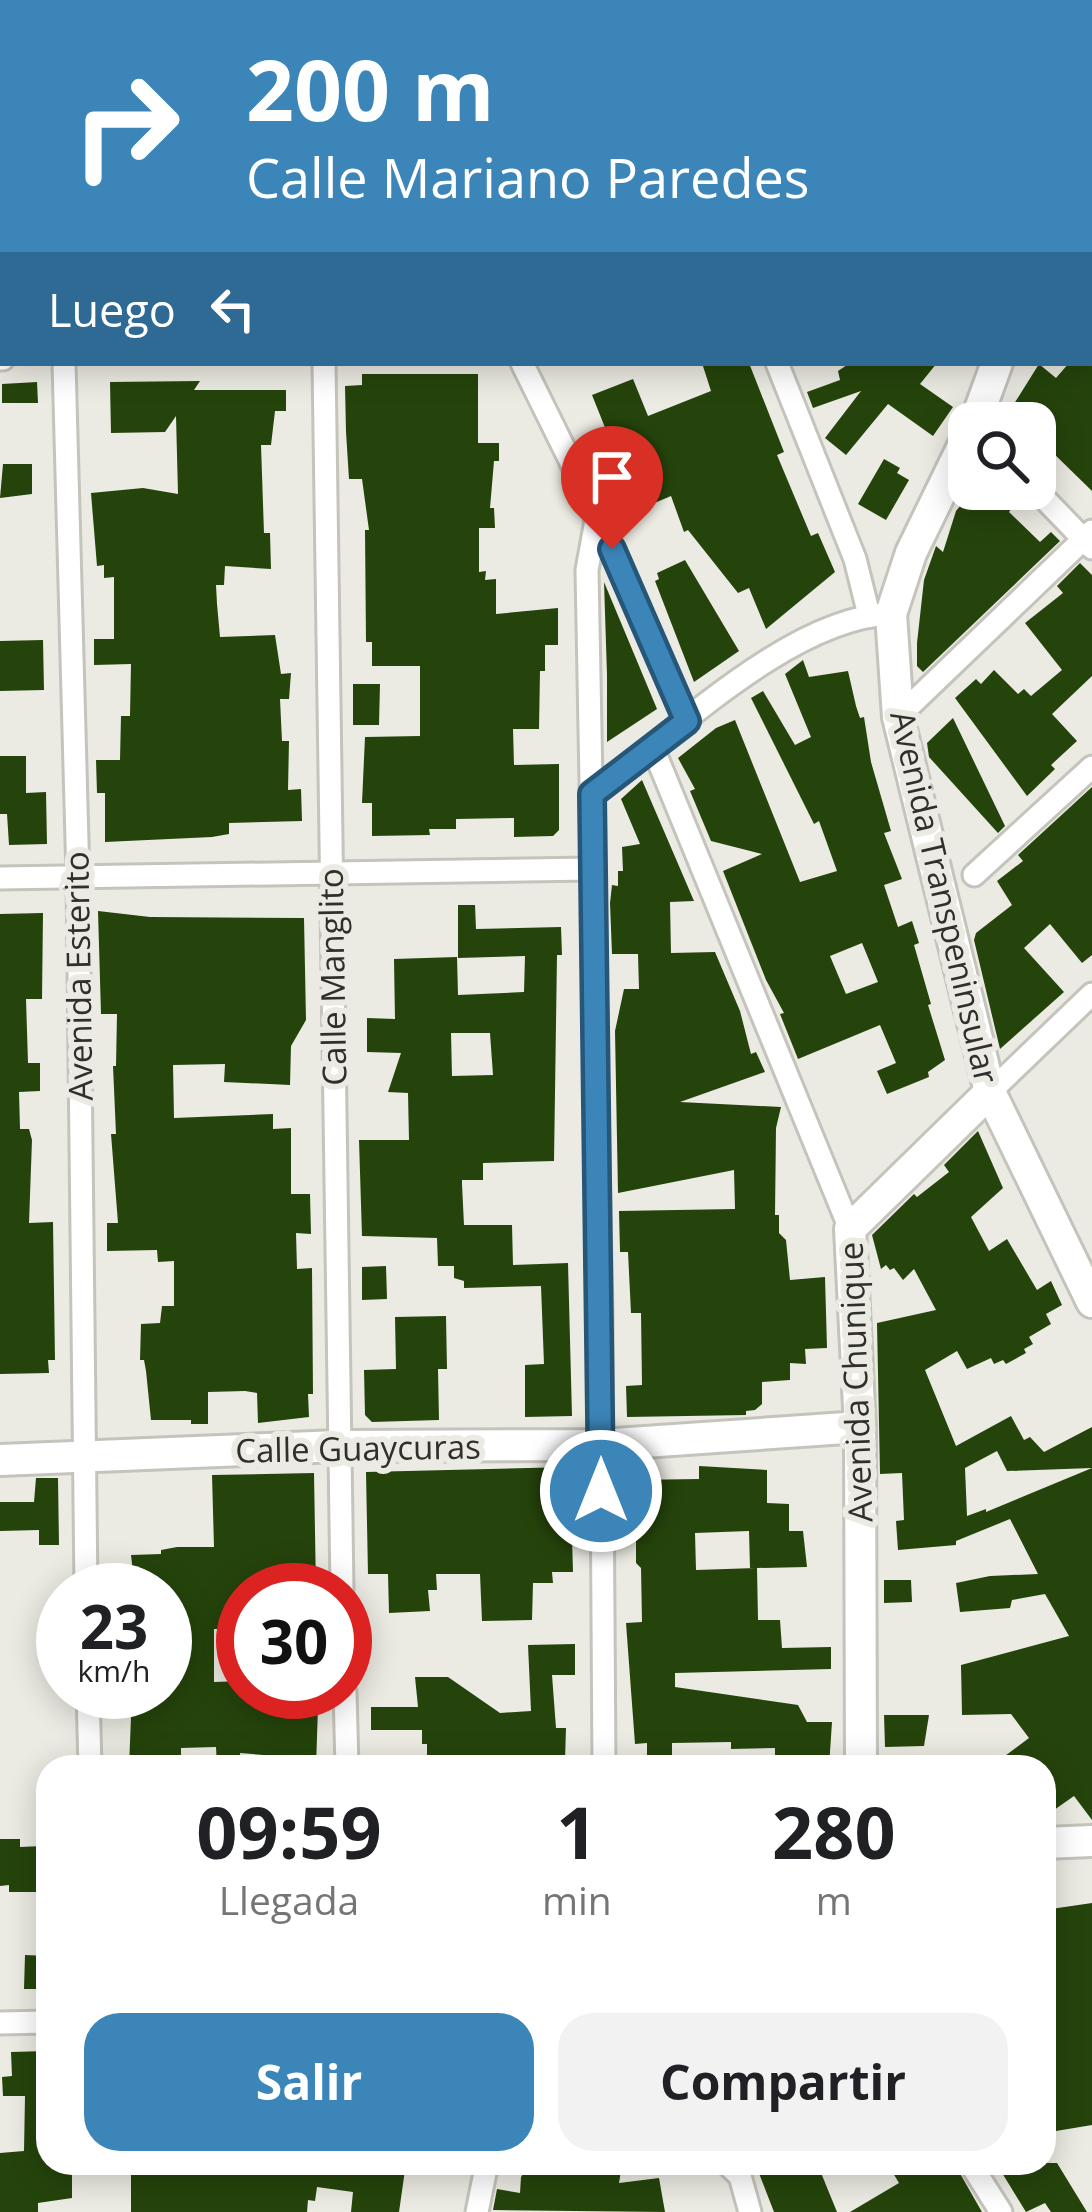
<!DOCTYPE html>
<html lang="es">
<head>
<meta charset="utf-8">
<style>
	:root { --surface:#fff; --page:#f2f2f2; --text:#202124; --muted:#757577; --accent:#3b85b9 }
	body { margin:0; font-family:"Open Sans",sans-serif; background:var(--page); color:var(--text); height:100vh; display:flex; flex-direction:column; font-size:45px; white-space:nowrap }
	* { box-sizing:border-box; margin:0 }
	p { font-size:39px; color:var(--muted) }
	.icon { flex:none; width:66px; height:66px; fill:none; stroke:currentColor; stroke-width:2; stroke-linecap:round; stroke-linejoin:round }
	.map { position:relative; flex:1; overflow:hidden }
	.panel { position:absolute; left:36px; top:1755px; width:1020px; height:420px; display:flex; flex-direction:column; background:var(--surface); border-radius:36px; box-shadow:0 6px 30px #0003 }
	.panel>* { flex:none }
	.top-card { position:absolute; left:0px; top:0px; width:1092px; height:366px; box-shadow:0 6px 30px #0003; background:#3b85b9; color:#fff; overflow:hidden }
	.buttons { position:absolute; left:948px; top:402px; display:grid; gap:24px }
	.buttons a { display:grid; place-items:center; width:108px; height:108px; border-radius:24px; background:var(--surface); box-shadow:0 6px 30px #0003; font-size:60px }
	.speed { position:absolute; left:36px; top:1563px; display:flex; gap:24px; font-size:60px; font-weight:700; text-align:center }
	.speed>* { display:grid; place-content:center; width:156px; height:156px; border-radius:50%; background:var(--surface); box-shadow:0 6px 30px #0003; line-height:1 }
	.speed small { font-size:30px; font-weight:400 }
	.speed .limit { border:18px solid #d22; background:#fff; color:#111 }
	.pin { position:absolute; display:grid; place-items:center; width:102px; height:102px; color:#fff; margin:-123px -51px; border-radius:50% 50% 50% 0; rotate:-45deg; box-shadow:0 0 12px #0007 }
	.pin .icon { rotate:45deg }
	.me { position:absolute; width:132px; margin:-66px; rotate:0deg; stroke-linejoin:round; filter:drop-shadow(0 0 9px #0008) }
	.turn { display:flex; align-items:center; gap:42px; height:252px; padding:0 48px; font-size:54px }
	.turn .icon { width:156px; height:156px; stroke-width:2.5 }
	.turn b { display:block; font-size:84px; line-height:102px }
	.then { display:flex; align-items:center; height:114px; padding:0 48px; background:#0003; gap:24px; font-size:45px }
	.eta { display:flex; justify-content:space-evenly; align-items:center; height:204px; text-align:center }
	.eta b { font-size:72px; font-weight:700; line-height:84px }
	.action { display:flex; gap:24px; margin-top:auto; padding:24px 48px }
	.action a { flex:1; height:138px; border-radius:36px; background:var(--accent); color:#fff; font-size:48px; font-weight:700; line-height:138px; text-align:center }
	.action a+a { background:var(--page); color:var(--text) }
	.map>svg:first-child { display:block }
</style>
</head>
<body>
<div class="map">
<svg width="1092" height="2212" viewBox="0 0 1092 2212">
	<rect width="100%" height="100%" fill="#ebebe3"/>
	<!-- building -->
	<g fill="#25440b" fill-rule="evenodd">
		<path d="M702,363H749L784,452L777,455L811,536L818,533L835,572L766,629L749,588L738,593L688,530L684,532L671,496L638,510L592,395L633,379L648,416L711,391Z"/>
		<path d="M850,363H937L920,384L953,407L933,436L888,404L846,455L825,438L861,391L813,408L807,392L840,380L838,371Z"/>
		<path d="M1069,363H1092V491L1047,447L1052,441L1035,431V423H1002L1039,364L1056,378Z"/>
		<path d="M362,374H478V443H499V461H494L490,508H494L495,528H479V572L486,571L485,580L496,579V614L558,608V645H545V671H540L539,729H513L514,765L559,764V830L553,836L514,837V818L456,819V829H429L430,835L372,836V803H362L365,737L420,736V666H372V642H366L365,530H369L362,479H349L346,432L345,386L362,385Z"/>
		<path d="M200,381L194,390H286V411H275L271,445H261L264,533H270L271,569L225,566L224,585H216L217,604L220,637L275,635L281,674L291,673L289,699H280L282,741H289L288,790L301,789L302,821L229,823V834L212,837L105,842V793H97L96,760H120L121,716H130L131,664L94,665V639H114V577L104,578V565L97,566L91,493L143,488L178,494L176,416L165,432L111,433L110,382Z"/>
		<path d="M37,382L38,403H2V384Z"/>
		<path d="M884,459L900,468L897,473L909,480L886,520L858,504Z"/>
		<path d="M3,464H32V494L0,498Z"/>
		<path d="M974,489H1019L1006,502L1012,508L1009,512L1040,542L1051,532L1060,541L923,672L917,666V643L924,580L936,546L943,552L956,511Z"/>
		<path d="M685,560L739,651L694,682L655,581L659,579L657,573Z"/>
		<path d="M1080,563L1092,575V676L1052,714L1077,741L1051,765L1055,769L1027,796L955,698L976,679L981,684L994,670L1018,694L1024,689L1031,696L1062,670L1025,623L1063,593L1057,586Z"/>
		<path d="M604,582L657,709L607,742V675Z"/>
		<path d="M43,640L44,690L0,691V641Z"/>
		<path d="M803,660L809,677L848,671L856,706L860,718L864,717L871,762L891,831L884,833L902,879L884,885L898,927L912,921L919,943L914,945L931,1004L928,1005L945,1060L928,1072L929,1077L887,1094L877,1071L896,1063L880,1025L798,1059L780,1014L784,1013L766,980L723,871L762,854L711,841L690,791L695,789L678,758L716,728L735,720L800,882L837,871L819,821L814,824L751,698L763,691L795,745L811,737L785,674ZM862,943L878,982L846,994L830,956Z"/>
		<path d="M353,684H380L379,725H353Z"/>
		<path d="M953,718L1005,826L998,833L929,757L927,743Z"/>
		<path d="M0,756H26V793L46,792L47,844L9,845L7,814H0Z"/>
		<path d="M642,780L694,901L670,902L671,953L715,952L740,1011L751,1054L756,1052L765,1072L680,1102L781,1107L776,1128L775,1215H779V1233L786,1240L790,1280L825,1277L827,1348L805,1349L806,1364L790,1363V1380L762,1382V1404L755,1410L746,1411V1415L627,1417L626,1386L642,1385L641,1313H631L628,1252H620L619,1211L735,1209L734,1170L618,1193L615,1031L624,989H639L638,954H612L610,903L612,885L618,886V871H623L622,847L640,844L621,799Z"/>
		<path d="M1092,787V955L1082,963L1050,924L1024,948L1064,992L1000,1049L974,940L976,933L1012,905L997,881L1023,861L1018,855Z"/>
		<path d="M458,905H475L476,929L561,927L562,955H557L554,1161L483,1163V1180H462V1184L464,1225H512L513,1265L568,1263L572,1416L525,1417V1365L544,1364L541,1286L464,1288V1281L454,1278V1266H438L437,1238L362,1236L359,1140H409L408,1093L388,1092L401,1053L367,1052V1018L395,1019L394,959L457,957L458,995L524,992L525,956L458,958ZM451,1033H490L493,1075L452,1076Z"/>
		<path d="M98,911L150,917L304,918L306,1020L291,1046L290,1085L224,1082L225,1064L173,1065L174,1118L273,1114V1129L291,1128V1194H310L311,1234L296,1233L297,1269L312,1268L313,1394H308L309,1417L258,1423L257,1393L245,1391L208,1392V1424H191V1420H151L146,1371L144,1360H140L141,1324L160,1323L162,1306H174V1261L158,1262L157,1250L107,1251V1223H118L111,1134H116L113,1066H116L117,1014H101Z"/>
		<path d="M43,913L42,999H26L28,1063H40V1091L19,1092L20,1129H29L32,1140L29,1223L53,1222L55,1360H48L49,1373L0,1374V914Z"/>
		<path d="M978,1131L1003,1188L971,1217L989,1251L1007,1239L1037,1290L1051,1281L1062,1305L1046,1314L1051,1324L1029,1337L1033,1344L1024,1349L1026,1353L1006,1364L1003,1360L994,1364L991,1358L967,1369L957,1351L925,1370L956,1446L1011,1416L1024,1440L1030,1437L1044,1452L1092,1427V1468L1007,1471L997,1451L965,1468L967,1516L986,1509V1512L1092,1468V1820L1074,1796L1044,1817V1767H990L1029,1738L1011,1714L962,1715L961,1665L1069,1636L1045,1594L1012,1600L1010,1608L960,1612L956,1583L990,1576L1038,1574L1010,1519L956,1541V1545L898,1550L896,1521L904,1520L902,1473L880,1474L877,1323L936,1310L914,1269L903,1280L894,1268L890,1270L886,1265L881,1269L872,1235L914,1194L917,1197L949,1172L944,1165Z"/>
		<path d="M386,1266L387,1299L362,1300V1267Z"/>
		<path d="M446,1316L447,1369H438L439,1420L372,1422L365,1415L364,1370L396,1369L395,1317Z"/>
		<path d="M699,1466L767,1470V1503L789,1504V1531H803L807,1567L757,1568L758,1620H780L782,1648L831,1647V1669L675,1673V1687L798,1705L807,1722H832L829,1767H775V1748L731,1749V1742L672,1743V1767H647V1743L635,1744L626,1623L642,1622L641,1568L636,1563V1540H625V1519H631V1480L699,1479ZM749,1531L750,1568H756L696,1570L695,1533Z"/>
		<path d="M570,1467L573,1572H552L553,1583H533L532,1620L482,1621L480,1574H436L437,1590H428L430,1611L389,1613L388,1574H368L366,1472Z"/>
		<path d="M314,1473L316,1590L238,1587V1629H214V1682L243,1681V1692H290L318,1707L316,1767H277L276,1756L240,1753L241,1767H217L216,1747L181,1748V1762H172V1767H129L132,1692H165V1590H135L131,1555L161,1554V1550L177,1547H214L212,1475Z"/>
		<path d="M36,1478H58L59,1545H39V1530L0,1531V1502H34Z"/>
		<path d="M884,1580H911L912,1602L884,1603Z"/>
		<path d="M575,1644V1675H552L556,1728H566L565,1760L427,1767V1744H422V1730H371V1707H418L415,1677H448L500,1713L531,1711L528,1645Z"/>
		<path d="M884,1715H929L924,1746L885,1747Z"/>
		<path d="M0,1839H20V1847L43,1846V1892H9V1885L0,1886Z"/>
		<path d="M1092,1903V2125L1044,2133V1910Z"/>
		<path d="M25,1955L48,1956V1989H24Z"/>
		<path d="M48,2051V2163H72V2198L38,2203V2212H0V2153L24,2151L25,2096H3L2,2077L12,2076L11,2052Z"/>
		<path d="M131,2163H224L225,2174L290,2163H406L399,2212H351L353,2192L317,2187L315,2201L308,2200L307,2212H131Z"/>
		<path d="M755,2163H817L837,2212H774Z"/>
		<path d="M887,2163H954L982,2212H850L899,2183Z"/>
		<path d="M996,2163H1057L1087,2212H1051L1045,2203L1026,2212Z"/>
		<path d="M528,2166L584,2174L585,2166L621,2171L619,2183L659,2178L665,2212L493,2210L497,2189L520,2193L521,2177Z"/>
	</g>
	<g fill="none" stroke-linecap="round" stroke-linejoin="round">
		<defs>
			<g id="street">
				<path d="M322,0V3"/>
				<path d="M689,0L692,3"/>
				<path d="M937,3L938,0"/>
				<path d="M0,104H3"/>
				<path d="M1089,300L1092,297"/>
				<path d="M0,359H3"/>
				<path d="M64,363L78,878L86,1590"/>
				<path d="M324,363L342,1590"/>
				<path d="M522,363L597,515L687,721"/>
				<path d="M777,363L855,559L869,615"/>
				<path d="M1035,489L1092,548"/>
				<path d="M597,515L587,570L601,1315L604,1767"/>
				<path d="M898,717L1092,531"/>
				<path d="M653,748L850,1229"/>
				<path d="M592,794C672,735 791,617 891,614"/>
				<path d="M974,875L1092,767"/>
				<path d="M0,878L592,869"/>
				<path d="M990,1092L1092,994"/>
				<path d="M88,1692L90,1767"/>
				<path d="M345,1692L347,1767"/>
				<path d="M0,2023L48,2022"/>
				<path d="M726,2163L740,2176L750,2212"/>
				<path d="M970,2163L1001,2212"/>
				<path d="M477,2212L487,2163"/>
			</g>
			<g id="secondary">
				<path d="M1089,174L1092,169"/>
				<path d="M975,423L997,363"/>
				<path d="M969,434L911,553L891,614L898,717L990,1092L1092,1302"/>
				<path d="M0,1460L338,1446L601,1445L860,1427"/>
				<path d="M861,1767L860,1427L850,1229L990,1092"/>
				<path d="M1044,1843L1092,1841"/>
			</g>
		</defs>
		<!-- street casing -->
		<use href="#street" stroke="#c4c4bc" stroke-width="27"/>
		<!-- secondary casing -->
		<use href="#secondary" stroke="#c4c4bc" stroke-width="36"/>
		<!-- street -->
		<use href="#street" stroke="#fff" stroke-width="21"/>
		<!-- secondary -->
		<use href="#secondary" stroke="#fff" stroke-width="30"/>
	</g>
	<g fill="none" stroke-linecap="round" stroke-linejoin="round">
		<defs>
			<path id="route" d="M601,1491L592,794L687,721L612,549"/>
		</defs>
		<!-- route casing -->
		<use href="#route" stroke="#265678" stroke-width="30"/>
		<!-- route -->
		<use href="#route" stroke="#3b85b9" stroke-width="21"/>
	</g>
	<g text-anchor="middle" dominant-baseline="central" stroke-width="12" stroke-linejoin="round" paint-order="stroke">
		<!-- street labels -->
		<g font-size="33" fill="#2f2f2c" stroke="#ebebe3">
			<text transform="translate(945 897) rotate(77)">Avenida Transpeninsular</text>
			<text transform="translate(78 976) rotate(-91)">Avenida Esterito</text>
			<text transform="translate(332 977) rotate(-91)">Calle Manglito</text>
			<text transform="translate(855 1382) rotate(-92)">Avenida Chunique</text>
			<text transform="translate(358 1448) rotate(-1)">Calle Guaycuras</text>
		</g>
	</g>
</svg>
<div class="buttons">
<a><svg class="icon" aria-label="search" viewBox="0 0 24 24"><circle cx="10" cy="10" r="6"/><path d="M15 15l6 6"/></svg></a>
</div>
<div class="speed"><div>23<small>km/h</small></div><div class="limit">30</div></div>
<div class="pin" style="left:612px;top:549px;background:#d93025"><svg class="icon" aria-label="arrive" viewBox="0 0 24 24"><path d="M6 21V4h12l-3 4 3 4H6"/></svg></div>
<svg class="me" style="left:601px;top:1491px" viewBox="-20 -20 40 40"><circle r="17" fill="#3b85b9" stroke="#fff" stroke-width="3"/><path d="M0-11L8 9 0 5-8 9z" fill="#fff"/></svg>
<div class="top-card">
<div class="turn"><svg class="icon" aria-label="right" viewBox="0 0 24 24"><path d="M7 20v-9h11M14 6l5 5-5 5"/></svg><div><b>200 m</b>Calle Mariano Paredes</div></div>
<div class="then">Luego<svg class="icon" aria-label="left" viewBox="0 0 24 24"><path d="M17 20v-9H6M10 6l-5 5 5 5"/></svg></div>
</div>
<section class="panel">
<div class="eta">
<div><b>09:59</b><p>Llegada</p></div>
<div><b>1</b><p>min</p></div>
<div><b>280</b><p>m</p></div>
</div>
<div class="action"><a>Salir</a><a>Compartir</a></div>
</section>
</div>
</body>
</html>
